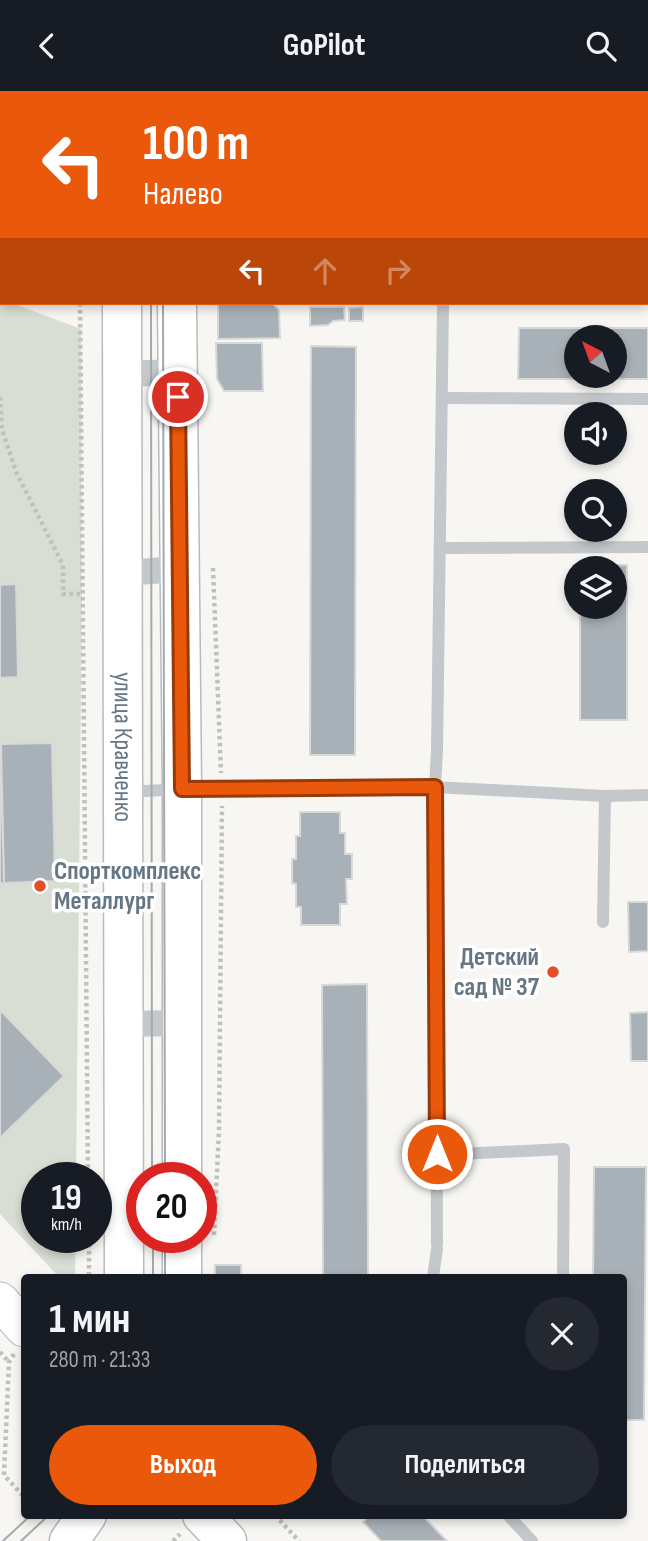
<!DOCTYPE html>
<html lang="ru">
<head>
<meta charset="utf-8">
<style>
	:root { --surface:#171b24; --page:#242831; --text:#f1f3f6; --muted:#9ea1a6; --accent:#ea580c }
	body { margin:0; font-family:"Sofia Sans Condensed",sans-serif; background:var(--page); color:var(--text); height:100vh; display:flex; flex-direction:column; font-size:26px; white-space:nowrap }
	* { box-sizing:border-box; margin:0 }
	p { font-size:23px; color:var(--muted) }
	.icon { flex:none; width:38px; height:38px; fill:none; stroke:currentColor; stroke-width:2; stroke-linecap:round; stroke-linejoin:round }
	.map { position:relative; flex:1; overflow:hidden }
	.details { position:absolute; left:21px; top:1183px; width:606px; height:245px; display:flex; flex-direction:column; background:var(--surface); border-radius:7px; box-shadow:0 4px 10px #0003 }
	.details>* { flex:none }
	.hud { position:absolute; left:0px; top:0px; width:649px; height:214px; box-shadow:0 4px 10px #0003; background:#ea580c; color:#fff; overflow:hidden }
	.needle { width:46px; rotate:319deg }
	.buttons { position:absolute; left:564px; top:234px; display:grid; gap:14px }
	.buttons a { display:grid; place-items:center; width:63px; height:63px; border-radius:50%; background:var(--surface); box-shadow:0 4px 10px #0003; font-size:35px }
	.speed { position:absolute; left:21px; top:1071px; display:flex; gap:14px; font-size:35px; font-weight:700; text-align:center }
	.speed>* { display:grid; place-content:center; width:91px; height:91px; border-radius:50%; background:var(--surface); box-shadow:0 4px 10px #0003; line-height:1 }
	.speed small { font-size:18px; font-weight:400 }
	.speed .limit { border:10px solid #d22; background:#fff; color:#111 }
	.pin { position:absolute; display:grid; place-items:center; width:60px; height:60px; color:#fff; margin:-30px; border:4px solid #fff; border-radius:50%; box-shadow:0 2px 7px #0007 }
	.me { position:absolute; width:77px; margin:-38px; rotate:0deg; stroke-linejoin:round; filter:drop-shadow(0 0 5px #0008) }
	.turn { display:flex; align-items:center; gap:24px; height:147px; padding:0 28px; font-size:32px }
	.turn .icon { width:91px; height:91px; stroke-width:2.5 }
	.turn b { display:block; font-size:49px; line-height:60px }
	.lanes { display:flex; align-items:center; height:66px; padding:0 28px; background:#0003; justify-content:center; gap:35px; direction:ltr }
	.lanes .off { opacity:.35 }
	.round { display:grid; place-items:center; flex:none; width:74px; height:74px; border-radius:37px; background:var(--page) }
	.overview { display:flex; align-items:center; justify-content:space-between; height:119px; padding:0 28px }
	h1 { font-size:42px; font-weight:700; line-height:52px }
	.primary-button { display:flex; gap:14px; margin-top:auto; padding:14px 28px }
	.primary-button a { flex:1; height:80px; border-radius:42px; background:var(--accent); color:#fff; font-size:28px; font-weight:700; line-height:80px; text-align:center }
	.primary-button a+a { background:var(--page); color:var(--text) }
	header { display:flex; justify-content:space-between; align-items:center; height:91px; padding:0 28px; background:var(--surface); font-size:32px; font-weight:700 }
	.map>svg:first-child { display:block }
</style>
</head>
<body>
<header><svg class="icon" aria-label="back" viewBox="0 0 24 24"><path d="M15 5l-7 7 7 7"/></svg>GoPilot<svg class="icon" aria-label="search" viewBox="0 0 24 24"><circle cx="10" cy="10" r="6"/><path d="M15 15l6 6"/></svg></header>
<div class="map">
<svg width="648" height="1450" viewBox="0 0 648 1450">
	<rect width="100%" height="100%" fill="#f7f6f3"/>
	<!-- green -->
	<path fill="#d8ded4" d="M0,90L2,93V212H12L81,238L82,503L76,1087H37V1146H76L75,1186H59L0,1123Z"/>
	<!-- building -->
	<g fill="#a8b1b7" stroke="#d8d8d6" stroke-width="2" fill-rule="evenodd">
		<path d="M324,0H648V47V2H324Z"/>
		<rect x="0" y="99" width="2" height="110"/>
		<path d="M218,212H272L279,219L280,247L218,248Z"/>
		<path d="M310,216H344L345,229L333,230L328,234L310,235Z"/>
		<path d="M363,216V230H349V217Z"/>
		<path d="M519,237H648V288H518ZM576,247H614V285H576Z"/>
		<path d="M216,252H262L263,300H224L217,288Z"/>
		<path d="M311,255L356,256L355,664H310Z"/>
		<path d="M580,474H627V629H580V516H614V478H580Z"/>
		<path d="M16,493L18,586L0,587V494Z"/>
		<path d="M52,652L55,790L4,792L1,653Z"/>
		<path d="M0,653L4,792H0Z"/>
		<path d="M300,721H340V742H345V763H352V788H346L347,813H340V834H301V816H296V793L292,792V768H296V745H300Z"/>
		<path d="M628,811H648V860L629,861Z"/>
		<path d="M367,893L368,1186H323L322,894Z"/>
		<path d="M0,919L64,985L0,1047Z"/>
		<path d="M648,921V970H631L630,922Z"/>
		<path d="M594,1076H646L644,1329H623V1186H593Z"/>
		<rect x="215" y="1174" width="26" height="12"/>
		<path d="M369,1424H422L447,1450H381L363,1431Z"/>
	</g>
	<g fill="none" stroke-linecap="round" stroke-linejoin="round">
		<defs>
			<path id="secondary" d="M0,1210L24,1237"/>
			<g id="primary">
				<path d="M118,2V0"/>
				<path d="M175,2V0"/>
				<path id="s1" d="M122,212L124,1186"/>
				<path d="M177,212L182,698V1087"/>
				<path d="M182,1186V1146"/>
				<path d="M202,1424L227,1450"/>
				<path d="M69,1450L87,1424"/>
			</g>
		</defs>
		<!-- secondary casing -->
		<use href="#secondary" stroke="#b4babe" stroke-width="39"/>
		<!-- primary casing -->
		<use href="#primary" stroke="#b7bbbf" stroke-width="41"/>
		<!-- path -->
		<g stroke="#bec0c2" stroke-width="4.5" stroke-dasharray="3.5 3.5" stroke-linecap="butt">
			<path d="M78,0V2"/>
			<path d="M210,2V0"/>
			<path d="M80,212L88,1087"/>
			<path d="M0,306L2,339L17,383L63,474V503H82"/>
			<path d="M213,477L221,682"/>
			<path d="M214,1144L219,1039L222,715"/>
			<path d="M89,1146V1186"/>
			<path d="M0,1261L9,1271"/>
			<path d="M14,1263L9,1271L4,1384L24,1406"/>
			<path d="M275,1424L299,1450"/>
			<path d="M173,1450L180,1443"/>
		</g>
		<!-- lane -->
		<g stroke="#c4c8cb" stroke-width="12">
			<path d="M442,307L648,308"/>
			<path d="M440,457L648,456"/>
			<path d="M127,701L182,698L435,696L605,705L648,704"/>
			<path d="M603,831L605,705"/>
			<path d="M458,1063L564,1058L563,1186"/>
			<path d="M437,1153L435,696L437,660L443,212"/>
			<path d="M433,1186L437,1158"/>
			<path d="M508,1424L532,1450"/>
		</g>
		<!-- street -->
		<g stroke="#c4c8cb" stroke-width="26">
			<path d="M122,283L178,281"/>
			<path d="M123,482L180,478"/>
			<path d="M123,933L182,932"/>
		</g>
		<!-- secondary -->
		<use href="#secondary" stroke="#fff" stroke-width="37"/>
		<!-- primary -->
		<use href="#primary" stroke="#fff" stroke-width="38"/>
		<!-- tram -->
		<g stroke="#a2a9af" stroke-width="2">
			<path d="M148,2V0"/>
			<path d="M160,2V0"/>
			<path d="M151,212L152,1087"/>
			<path d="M163,212L165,1087"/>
			<path d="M153,1146V1186"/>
			<path d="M165,1146V1186"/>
			<path d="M3,1450L31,1424"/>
			<path d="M21,1450L49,1424"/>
		</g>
	</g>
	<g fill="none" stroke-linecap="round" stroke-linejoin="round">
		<defs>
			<path id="route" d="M178,306L182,698L435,696L437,1063"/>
		</defs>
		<!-- route casing -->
		<use href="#route" stroke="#983908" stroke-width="18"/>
		<!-- route -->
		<use href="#route" stroke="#ea580c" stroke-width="12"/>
	</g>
	<!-- markers -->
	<g fill="#e54d25" stroke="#fff" stroke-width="2.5">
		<circle cx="40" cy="795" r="7"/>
		<circle cx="553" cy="881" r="7"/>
	</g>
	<g text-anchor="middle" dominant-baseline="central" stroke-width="7" stroke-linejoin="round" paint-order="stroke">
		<!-- street labels -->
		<g font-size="26" fill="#657785" stroke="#fff">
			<text stroke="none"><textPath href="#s1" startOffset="444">улица Кравченко</textPath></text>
		</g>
		<!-- poi labels -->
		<g font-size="26" font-weight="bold" fill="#657785" stroke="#fff" text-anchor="start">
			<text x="54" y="780">Спорткомплекс<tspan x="54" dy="30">Металлург</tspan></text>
			<text x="539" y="866" text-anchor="end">Детский<tspan x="539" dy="30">сад № 37</tspan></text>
		</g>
	</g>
</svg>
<div class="buttons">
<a><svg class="needle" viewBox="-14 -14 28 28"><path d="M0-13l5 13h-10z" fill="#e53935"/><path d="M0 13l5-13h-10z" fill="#9ea1a6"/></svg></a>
<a><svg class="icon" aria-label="sound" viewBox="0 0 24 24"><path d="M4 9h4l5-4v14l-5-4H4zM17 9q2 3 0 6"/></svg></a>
<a><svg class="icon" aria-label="search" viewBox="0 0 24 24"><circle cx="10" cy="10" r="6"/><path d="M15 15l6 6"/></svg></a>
<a><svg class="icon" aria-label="layers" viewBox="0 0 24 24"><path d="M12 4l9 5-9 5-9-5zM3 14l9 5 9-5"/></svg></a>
</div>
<div class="speed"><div>19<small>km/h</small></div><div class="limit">20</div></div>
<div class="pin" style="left:178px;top:306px;background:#d93025"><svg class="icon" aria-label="arrive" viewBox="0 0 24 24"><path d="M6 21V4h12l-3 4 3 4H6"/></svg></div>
<svg class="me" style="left:437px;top:1063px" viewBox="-20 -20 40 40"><circle r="17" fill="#ea580c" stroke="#fff" stroke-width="3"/><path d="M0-11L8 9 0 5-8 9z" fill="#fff"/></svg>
<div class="hud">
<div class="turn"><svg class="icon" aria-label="left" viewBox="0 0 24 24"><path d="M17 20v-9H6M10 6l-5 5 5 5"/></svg><div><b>100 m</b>Налево</div></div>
<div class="lanes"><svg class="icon" aria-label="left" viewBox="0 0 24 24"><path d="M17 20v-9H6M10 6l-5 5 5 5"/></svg><svg class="icon off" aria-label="ahead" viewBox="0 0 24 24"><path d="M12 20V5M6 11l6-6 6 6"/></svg><svg class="icon off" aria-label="right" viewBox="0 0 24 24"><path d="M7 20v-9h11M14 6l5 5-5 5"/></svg></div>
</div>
<section class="details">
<div class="overview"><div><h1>1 мин</h1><p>280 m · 21:33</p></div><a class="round"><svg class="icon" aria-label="close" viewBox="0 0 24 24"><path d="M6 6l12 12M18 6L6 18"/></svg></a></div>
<div class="primary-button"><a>Выход</a><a>Поделиться</a></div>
</section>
</div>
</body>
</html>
